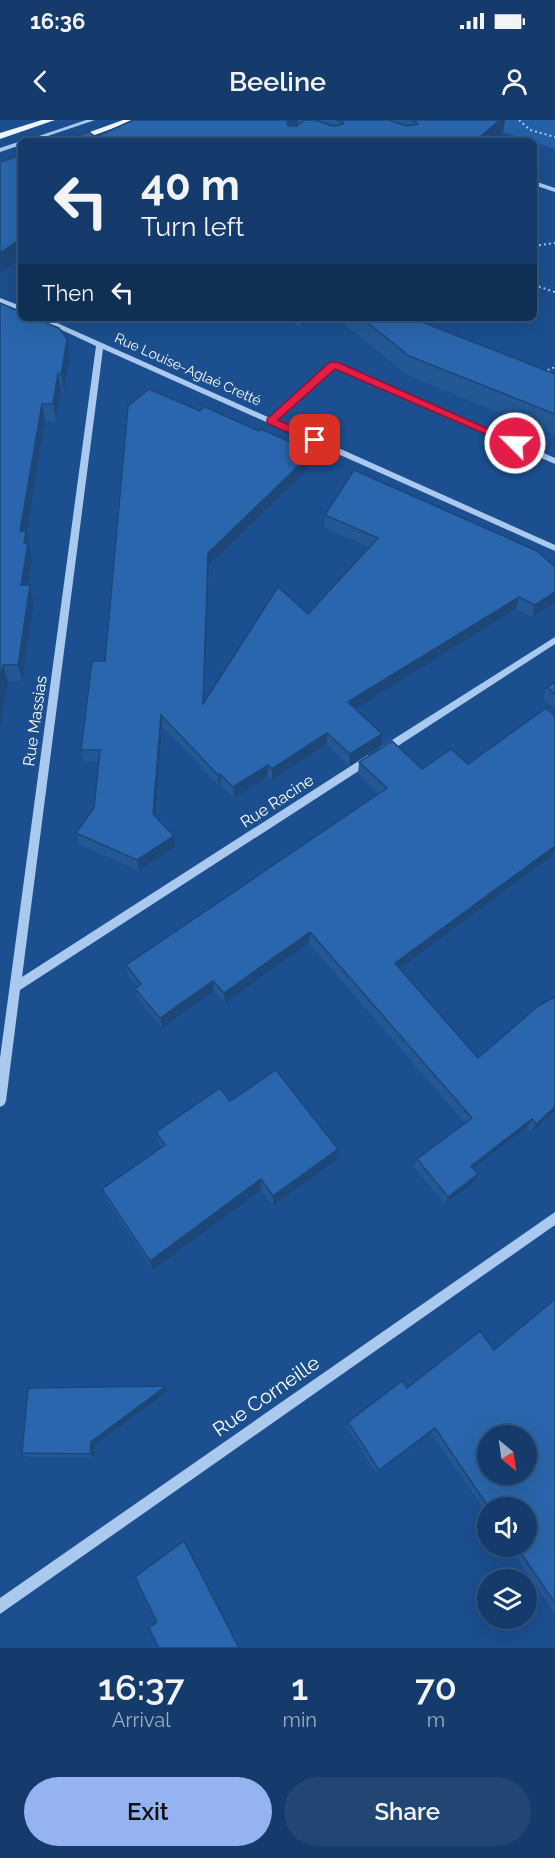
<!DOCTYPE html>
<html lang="en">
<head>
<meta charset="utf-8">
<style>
	:root { --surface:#143b6b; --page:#214673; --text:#f1f3f6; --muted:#9dadc1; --line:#33557e; --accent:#95b2f1 }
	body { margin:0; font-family:Raleway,sans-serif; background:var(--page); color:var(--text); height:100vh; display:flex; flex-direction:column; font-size:22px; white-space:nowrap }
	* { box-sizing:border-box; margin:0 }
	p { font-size:20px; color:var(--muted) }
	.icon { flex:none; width:33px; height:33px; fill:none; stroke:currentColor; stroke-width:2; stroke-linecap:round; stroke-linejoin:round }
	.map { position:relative; height:1528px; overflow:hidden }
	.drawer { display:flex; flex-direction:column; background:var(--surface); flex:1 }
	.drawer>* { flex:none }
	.hud { position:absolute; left:18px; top:18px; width:519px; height:183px; border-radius:9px; box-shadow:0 6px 24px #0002,0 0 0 2px var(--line); background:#143b6b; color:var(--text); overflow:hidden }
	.needle { width:39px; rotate:151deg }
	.fabs { position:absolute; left:477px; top:1305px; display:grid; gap:12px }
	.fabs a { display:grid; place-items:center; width:60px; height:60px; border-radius:50%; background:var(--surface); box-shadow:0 6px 24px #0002,0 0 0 2px var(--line); font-size:30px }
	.pin { position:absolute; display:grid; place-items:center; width:51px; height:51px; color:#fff; margin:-26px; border-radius:12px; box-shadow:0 3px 9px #0006 }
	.me { position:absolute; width:66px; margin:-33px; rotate:293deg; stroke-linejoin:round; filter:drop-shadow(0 0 4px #0008) }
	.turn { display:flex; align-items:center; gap:21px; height:126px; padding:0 24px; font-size:27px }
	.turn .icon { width:78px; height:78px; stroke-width:2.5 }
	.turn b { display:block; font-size:42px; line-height:51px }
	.then { display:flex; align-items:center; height:57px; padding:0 24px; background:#0003; gap:12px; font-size:22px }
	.eta { display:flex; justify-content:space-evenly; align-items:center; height:102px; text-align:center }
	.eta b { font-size:36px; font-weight:600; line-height:42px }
	.button { display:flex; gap:12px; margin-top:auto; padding:12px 24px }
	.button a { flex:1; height:69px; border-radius:36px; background:var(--accent); color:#111; font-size:24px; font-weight:600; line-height:69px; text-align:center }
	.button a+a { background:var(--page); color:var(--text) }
	.status { display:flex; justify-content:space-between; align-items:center; height:42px; padding:0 30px; background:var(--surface); direction:ltr }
	.status svg { height:16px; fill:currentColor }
	header { display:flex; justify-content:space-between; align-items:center; height:78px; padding:0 24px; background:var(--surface); font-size:27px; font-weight:600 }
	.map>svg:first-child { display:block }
</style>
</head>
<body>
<div class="status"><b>16:36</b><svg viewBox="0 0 49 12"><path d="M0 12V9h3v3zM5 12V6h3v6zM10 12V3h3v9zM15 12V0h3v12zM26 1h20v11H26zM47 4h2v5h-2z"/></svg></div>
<header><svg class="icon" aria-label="back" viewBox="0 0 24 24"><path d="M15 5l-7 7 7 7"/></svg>Beeline<svg class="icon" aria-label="person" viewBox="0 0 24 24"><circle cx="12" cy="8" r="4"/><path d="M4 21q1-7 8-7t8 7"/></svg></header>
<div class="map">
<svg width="555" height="1528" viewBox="0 0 555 1528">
	<rect width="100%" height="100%" fill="#1b4f8f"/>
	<!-- green -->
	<path fill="#2461a8" d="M465,0H555V29Z"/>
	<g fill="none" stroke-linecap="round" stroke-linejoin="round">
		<!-- path -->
		<g stroke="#a9c9ee" stroke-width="2" stroke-dasharray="2 3" stroke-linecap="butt">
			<path d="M519,0L530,10L555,17"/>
			<path d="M534,126L555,123"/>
			<path d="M534,165L555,172"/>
			<path d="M543,252L555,247"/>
		</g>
		<!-- minor -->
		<g fill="#a9c9ee" fill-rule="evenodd">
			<path d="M86,0H95L33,21H24Z"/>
			<path d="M21,21V25L0,32V28Z"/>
			<path d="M534,61L555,68V72L534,65Z"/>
			<path d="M0,178L21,186V191L0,183Z"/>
			<path d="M36,198H46L270,298L334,242L555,338V344L335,247L276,300L555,425V431L103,229L22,857L368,635H374L376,638L374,641L20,870L6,981L4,985L0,987V938L96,226Z"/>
			<path d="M555,517V524L387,633H381L379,630L381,627Z"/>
			<path d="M555,1092V1105L0,1494V1478Z"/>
		</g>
		<!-- major -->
		<g fill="#f0f6ff" fill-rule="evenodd">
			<path d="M42,0H55L0,19V13Z"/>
			<path d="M123,0H136L78,21H65Z"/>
		</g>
	</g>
	<!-- wall -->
	<g fill="#245895">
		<path d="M133,0H505L503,12L493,21H63L96,17Z"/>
		<path d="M0,183L70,236L64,272L61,271L56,301H45L27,413L30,428V432L32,440L28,465H30L34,482L22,561H8L0,610Z"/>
		<path d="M282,198H312L301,207Z"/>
		<path d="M337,198H412L555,254V315L407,255Z"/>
		<path d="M200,291L259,311L312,345L209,445L205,582L308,494L370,428L324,407L325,395L555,447L532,497L516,489L355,589L381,625L349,646L327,624L272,660L268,656L234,678L221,665L219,666L162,606L156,696L175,727L139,751L78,724L76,713L94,688L99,641H84L81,630L105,541Z"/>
		<path d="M555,562V588L543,579L547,567Z"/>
		<path d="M555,596V737L553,735L400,849L478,938L555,991L531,1012L527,1007L473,1049L474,1062L445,1084L414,1047L417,1039L465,1003L309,823L225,883L214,871L162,908L138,879L135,869L138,867L128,855L126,845L378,674L358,654L359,642L422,649L468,644Z"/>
		<path d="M230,981L338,1029L336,1040L273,1086L261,1070L153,1150L106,1079L102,1069L162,1027L159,1023L156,1012Z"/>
		<path d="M555,1179V1494L509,1426H526V1388H488V1395L431,1313L376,1353L346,1306L348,1302L407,1268L494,1230Z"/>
		<path d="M168,1271L95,1325L94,1337H27L22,1333Z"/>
	</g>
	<!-- shaded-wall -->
	<g fill="#1d4779">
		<path d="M290,0H298L297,11L287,19V2Z"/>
		<path d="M500,0H505L503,12L493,21H475Z"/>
		<path d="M21,119V139L0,153V133Z"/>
		<path d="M301,198H312L301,207Z"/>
		<path d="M67,219L70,236L64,272L61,255Z"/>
		<path d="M58,253L61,271L56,301L53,284Z"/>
		<path d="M42,284L45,301L27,413L30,428V432L32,440L25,482L21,465L20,411Z"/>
		<path d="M313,332L312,345L209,445L204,595L203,584L208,433Z"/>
		<path d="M30,465L34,482L22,561L18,545Z"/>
		<path d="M555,472V482L532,497L535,485Z"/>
		<path d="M519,477L516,489L347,594L348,582Z"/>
		<path d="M3,545L8,561L0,610V563Z"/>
		<path d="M161,595L162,606L155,705L153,694Z"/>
		<path d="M327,613V624L272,660V649Z"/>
		<path d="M382,614L381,625L349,646L350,634Z"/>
		<path d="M268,645V656L234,678L233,667Z"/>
		<path d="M220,654L221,665L219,666L218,655Z"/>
		<path d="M174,716L175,727L139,751L137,740Z"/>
		<path d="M555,726V731L553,735L393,854L395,843Z"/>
		<path d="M310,812L309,823L225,883L224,873Z"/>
		<path d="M213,861L214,871L162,908L160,898Z"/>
		<path d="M555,987V991L531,1012L536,1004Z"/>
		<path d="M532,999L527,1007L467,1053L471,1046Z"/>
		<path d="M338,1029L336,1040L273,1086V1076Z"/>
		<path d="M478,1054L474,1062L445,1084L448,1077Z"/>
		<path d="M261,1059V1070L153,1150L150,1141Z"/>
		<path d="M166,1266L168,1271L95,1325L94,1337L90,1334L91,1322Z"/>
		<path d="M435,1308L431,1313L376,1353L379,1350Z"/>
		<path d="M184,1421L186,1422L240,1528H239Z"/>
	</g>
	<!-- building -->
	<g fill="#2a66ad" stroke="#1d4779" stroke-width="1.5" fill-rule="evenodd">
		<path d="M133,0H290L287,2L288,6H297L305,0H315L332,6L344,4L343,2L337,0H389L406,6L418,4L416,2L411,0H500L475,21H63L89,12L96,17Z"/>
		<path d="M21,35V119L0,133V42Z"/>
		<path d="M0,183L21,192V198H34L59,208L67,219L61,255L58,253L53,284H42L20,411H26L24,423H28L21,465H30L18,545H3L0,563Z"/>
		<path d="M362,198H412L555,254V294L409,236Z"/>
		<path d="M149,269L200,291L205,287L259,311L261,309L313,332L208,433L203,584L278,467L308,494L378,418L325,395L354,350L537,431L555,447V472L535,485L519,477L348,582L382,614L350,634L327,613L272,649L268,645L233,667L220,654L218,655L161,595L153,694L174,716L137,740L76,713L94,688L100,630H81L92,541H105L128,286Z"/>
		<path d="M555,562V574L547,567Z"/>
		<path d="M546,588L555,596V726L395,843L478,938L538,886L555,877V987L536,1004L532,999L471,1046L478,1054L448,1077L417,1039L472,998L310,812L224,873L213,861L160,898L135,869L141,864L126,845L387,668L359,642L392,621L422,649L451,629L468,644Z"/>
		<path d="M276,950L338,1029L273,1076L261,1059L150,1141L102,1069L165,1025L156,1012L220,968L230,981Z"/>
		<path d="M555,1179V1483L516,1426H526V1388H489L435,1308L379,1350L348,1302L402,1261L407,1268L480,1211L494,1230ZM488,1316H526V1354H488Z"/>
		<path d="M166,1266L91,1322L90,1334L22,1333L28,1268Z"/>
		<path d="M184,1421L239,1528H159L149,1508L157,1502L135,1457Z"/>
	</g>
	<!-- route -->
	<path fill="#e11d48" stroke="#92132f" stroke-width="1.5" d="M330,242H337L520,323L515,326L511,325L335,249L278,300L318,318V323H311L267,303V299Z"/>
	<g text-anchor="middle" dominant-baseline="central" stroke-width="6" stroke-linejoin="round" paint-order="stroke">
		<!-- far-street labels -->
		<g font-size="14" fill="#fff" stroke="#1b4f8f">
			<text transform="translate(188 249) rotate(24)">Rue Louise-Aglaé Cretté</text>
		</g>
		<!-- street labels -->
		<g font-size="16" fill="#fff" stroke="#1b4f8f">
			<text transform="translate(35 601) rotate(-82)">Rue Massias</text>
			<text transform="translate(277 681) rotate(-33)">Rue Racine</text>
		</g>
		<!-- near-street labels -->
		<g font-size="20" fill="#fff" stroke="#1b4f8f">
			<text transform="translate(266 1276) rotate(-35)">Rue Corneille</text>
		</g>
	</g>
</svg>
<div class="fabs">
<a><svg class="needle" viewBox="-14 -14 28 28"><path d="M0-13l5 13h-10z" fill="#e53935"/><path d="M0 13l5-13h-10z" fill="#9dadc1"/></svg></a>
<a><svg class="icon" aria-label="sound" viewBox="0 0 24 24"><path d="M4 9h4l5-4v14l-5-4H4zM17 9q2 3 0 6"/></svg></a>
<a><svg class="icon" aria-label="layers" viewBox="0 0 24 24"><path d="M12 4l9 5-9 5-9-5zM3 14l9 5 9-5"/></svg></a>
</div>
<div class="pin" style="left:315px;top:320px;background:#d93025"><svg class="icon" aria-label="arrive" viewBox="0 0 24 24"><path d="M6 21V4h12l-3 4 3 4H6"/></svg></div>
<svg class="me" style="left:515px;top:323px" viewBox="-20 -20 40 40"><circle r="17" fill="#e11d48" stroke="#fff" stroke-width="3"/><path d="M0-11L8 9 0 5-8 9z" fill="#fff"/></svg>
<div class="hud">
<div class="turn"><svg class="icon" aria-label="left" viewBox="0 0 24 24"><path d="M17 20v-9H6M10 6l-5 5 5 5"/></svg><div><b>40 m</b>Turn left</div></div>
<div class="then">Then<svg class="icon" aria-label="left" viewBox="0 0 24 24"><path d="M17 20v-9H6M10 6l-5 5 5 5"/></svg></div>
</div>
</div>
<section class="drawer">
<div class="eta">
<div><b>16:37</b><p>Arrival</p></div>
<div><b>1</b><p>min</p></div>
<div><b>70</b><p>m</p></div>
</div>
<div class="button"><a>Exit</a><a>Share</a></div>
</section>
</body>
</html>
